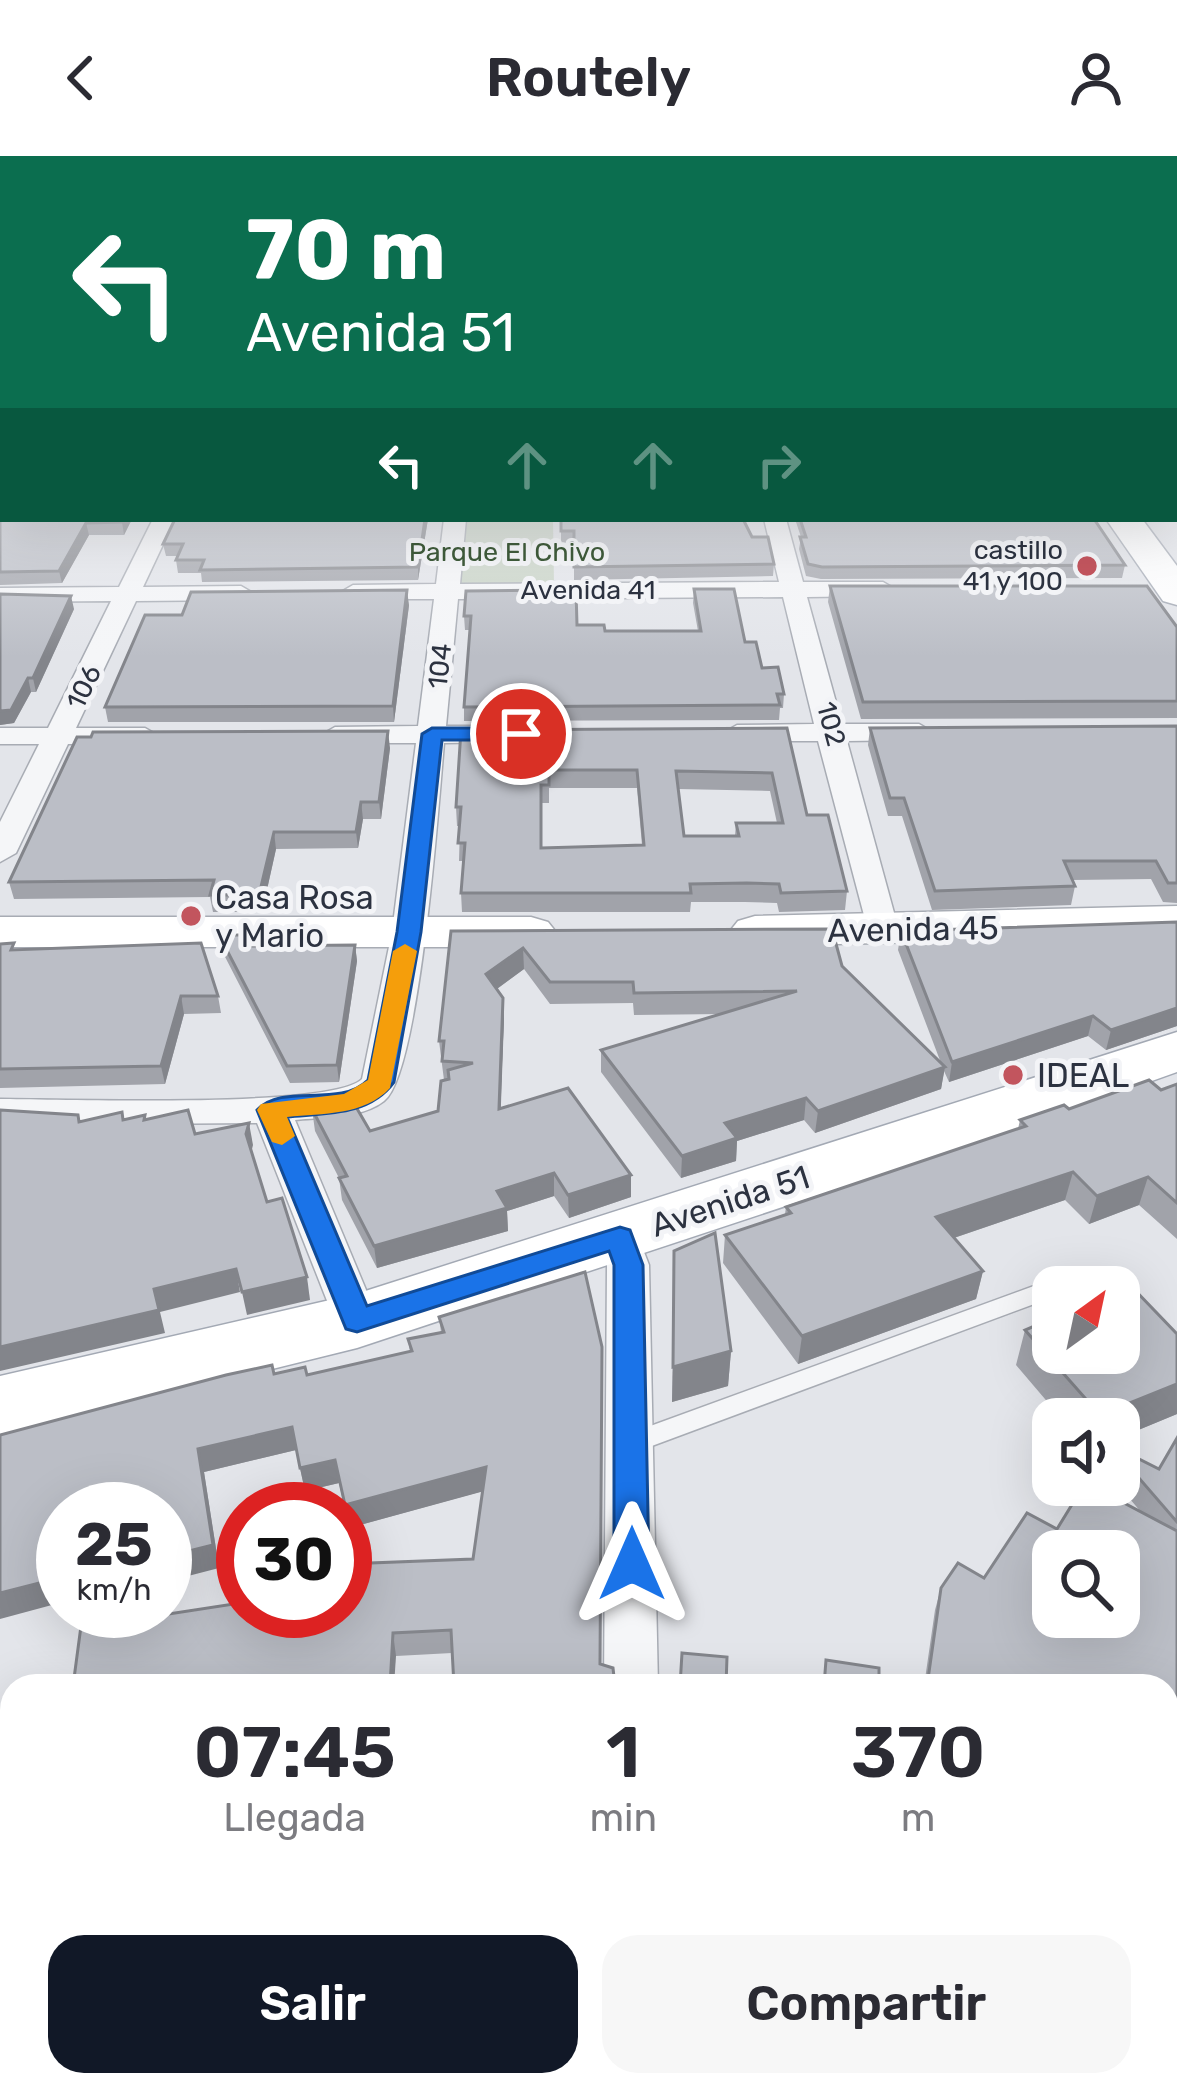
<!DOCTYPE html>
<html lang="es">
<head>
<meta charset="utf-8">
<style>
	:root { --surface:#fff; --page:#f7f7f7; --text:#2b2b33; --muted:#7c7c81; --accent:#111827 }
	body { margin:0; font-family:Rubik,sans-serif; background:var(--page); color:var(--text); height:100vh; display:flex; flex-direction:column; font-size:45px; white-space:nowrap }
	* { box-sizing:border-box; margin:0 }
	p { font-size:39px; color:var(--muted) }
	.icon { flex:none; width:66px; height:66px; fill:none; stroke:currentColor; stroke-width:2; stroke-linecap:round; stroke-linejoin:round }
	.map { position:relative; flex:1; overflow:hidden }
	.panel { position:absolute; left:0px; top:1518px; width:1179px; height:423px; display:flex; flex-direction:column; background:var(--surface); border-radius:36px 36px 0 0; box-shadow:0 12px 48px #0002 }
	.panel>* { flex:none }
	.top-card { position:absolute; left:0px; top:0px; width:1179px; height:366px; box-shadow:0 12px 48px #0002; background:#0b6e4f; color:#fff; overflow:hidden }
	.needle { width:78px; rotate:33deg }
	.fabs { position:absolute; left:1032px; top:1110px; display:grid; gap:24px }
	.fabs a { display:grid; place-items:center; width:108px; height:108px; border-radius:24px; background:var(--surface); box-shadow:0 12px 48px #0002; font-size:60px }
	.speed { position:absolute; left:36px; top:1326px; display:flex; gap:24px; font-size:60px; font-weight:700; text-align:center }
	.speed>* { display:grid; place-content:center; width:156px; height:156px; border-radius:50%; background:var(--surface); box-shadow:0 12px 48px #0002; line-height:1 }
	.speed small { font-size:30px; font-weight:400 }
	.speed .limit { border:18px solid #d22; background:#fff; color:#111 }
	.pin { position:absolute; display:grid; place-items:center; width:102px; height:102px; color:#fff; margin:-51px; border:6px solid #fff; border-radius:50%; box-shadow:0 3px 12px #0007 }
	.me { position:absolute; width:132px; margin:-66px; rotate:0deg; stroke-linejoin:round; filter:drop-shadow(0 0 9px #0008) }
	.turn { display:flex; align-items:center; gap:42px; height:252px; padding:0 48px; font-size:54px }
	.turn .icon { width:156px; height:156px; stroke-width:2.5 }
	.turn b { display:block; font-size:84px; line-height:102px }
	.lanes { display:flex; align-items:center; height:114px; padding:0 48px; background:#0003; justify-content:center; gap:60px; direction:ltr }
	.lanes .off { opacity:.35 }
	.eta { display:flex; justify-content:space-evenly; align-items:center; height:204px; text-align:center }
	.eta b { font-size:72px; font-weight:600; line-height:84px }
	.primary-button { display:flex; gap:24px; margin-top:auto; padding:24px 48px }
	.primary-button a { flex:1; height:138px; border-radius:36px; background:var(--accent); color:#fff; font-size:48px; font-weight:600; line-height:138px; text-align:center }
	.primary-button a+a { background:var(--page); color:var(--text) }
	header { display:flex; justify-content:space-between; align-items:center; height:156px; padding:0 48px; background:var(--surface); font-size:54px; font-weight:600 }
	.map>svg:first-child { display:block }
</style>
</head>
<body>
<header><svg class="icon" aria-label="back" viewBox="0 0 24 24"><path d="M15 5l-7 7 7 7"/></svg>Routely<svg class="icon" aria-label="person" viewBox="0 0 24 24"><circle cx="12" cy="8" r="4"/><path d="M4 21q1-7 8-7t8 7"/></svg></header>
<div class="map">
<svg width="1177" height="1940" viewBox="0 0 1177 1940">
	<rect width="100%" height="100%" fill="#e3e5ea"/>
	<!-- green -->
	<path fill="#c8d3c5" d="M465,363H553L554,429L457,431Z"/>
	<g fill="none" stroke-linecap="round" stroke-linejoin="round">
		<defs>
			<path id="lane" d="M1053,1123L1064,1131H1053V1141L641,1294L632,1297L623,1294L619,1287L623,1280Z"/>
			<g id="street">
				<path d="M153,363H175L143,431L241,430L253,437L241,444L136,445L76,572H145L159,580L145,588H68L16,697L0,706V666L39,588H0V572H48L111,445L0,446V432L119,431Z"/>
				<path d="M444,363H466L460,428L779,426L764,363H786L803,426H883L895,433L883,440L807,441L842,568H919L933,576L919,584L847,585L899,775L882,785L870,782L818,585H737L723,577L737,569L814,568L783,441L458,443L446,570H511L525,578L511,586L444,587C439,644 420,918 384,945C361,963 322,961 295,964L379,1165L373,1177L357,1182L341,1177L335,1165L257,967L0,969V943C57,943 333,953 362,923L392,776L416,587H335L321,579L335,571L418,570L434,443H353L341,436L353,429L436,428Z"/>
				<path d="M619,1066L634,1070L649,1109L658,1530H604L607,1109L598,1081L604,1070Z"/>
				<path d="M1177,1766V1844L1167,1848V1770Z"/>
				<path d="M12,1799V1861L0,1863V1801Z"/>
				<rect x="594" y="1929" width="66" height="11"/>
				<path d="M1071,1929H1140L1135,1940H1066Z"/>
			</g>
			<g id="secondary">
				<path d="M1177,750V780L755,790L738,785L730,775L738,765L755,760Z"/>
				<path d="M0,761H531L548,766L556,776L548,786L531,791H0Z"/>
			</g>
			<g id="primary">
				<path d="M1106,363H1142L1177,410V449L1163,445Z"/>
				<path d="M1177,876V916L1006,977L357,1192L0,1280V1220L356,1138Z"/>
			</g>
		</defs>
		<!-- lane casing -->
		<use href="#lane" stroke="#a8acb4" stroke-width="3"/>
		<!-- street casing -->
		<use href="#street" stroke="#a8acb4" stroke-width="3"/>
		<!-- secondary casing -->
		<use href="#secondary" stroke="#a8acb4" stroke-width="3"/>
		<!-- primary casing -->
		<use href="#primary" stroke="#a3a9b4" stroke-width="3"/>
		<!-- lane -->
		<use href="#lane" fill="#f5f6f8" fill-rule="evenodd"/>
		<!-- street -->
		<use href="#street" fill="#f5f6f8" fill-rule="evenodd"/>
		<!-- secondary -->
		<use href="#secondary" fill="#fff" fill-rule="evenodd"/>
		<!-- primary -->
		<use href="#primary" fill="#fff" fill-rule="evenodd"/>
	</g>
	<!-- wall -->
	<g fill="#a1a3aa" fill-rule="evenodd">
		<path d="M0,229H3V338V289H0V243L3,237L0,236Z"/>
		<path d="M0,347L132,363L124,379H89L62,427L0,429Z"/>
		<path d="M428,363L418,424L202,426L201,417H178L176,404L178,400H166L163,388Z"/>
		<path d="M561,363L752,381L774,408L773,420L574,424V387L561,388Z"/>
		<path d="M795,363H1099L1098,366H1096L1125,409L1122,422L821,423L806,420L799,393L801,381Z"/>
		<path d="M830,430L1177,471V562L861,563L828,446Z"/>
		<path d="M694,433L745,486L762,512L784,538L783,552H780L779,564L464,565V551L470,474H465L464,460L577,469L605,475H698L693,447Z"/>
		<path d="M0,438L74,453L36,536H31L14,567L0,569Z"/>
		<path d="M409,449L394,566H108L105,551L182,459Z"/>
		<path d="M1177,570V747L1163,746L1151,723L1072,724L1075,730L1071,749L932,754L902,660H888L868,589L870,572Z"/>
		<path d="M787,572L807,659L847,735L845,754L779,756L777,747L745,746H691L690,756H462L461,737L463,705H459L460,670H457L456,651L461,574ZM549,632H637L642,689L541,692V647H549ZM678,633L770,635L777,667H736L735,680H684Z"/>
		<path d="M390,592L381,663H363L358,692L276,693L262,756H213L210,741L14,743L9,726Z"/>
		<path d="M1177,766V870L1106,894L1088,880L949,926L944,915L941,933L815,977L804,964L737,985L736,1005L681,1022L601,916V894L722,858L634,859L633,847L550,848L524,813L497,833L504,863L500,952L631,1019V1041L569,1062L554,1040L507,1055L508,1075L377,1112L342,1044L339,1022L315,975L312,953L370,975L438,955L444,924L439,885L451,775L842,810L941,907L898,794L901,775Z"/>
		<path d="M219,779H250L252,790L355,789L357,805L339,926L290,927L222,795Z"/>
		<path d="M0,788L16,794L218,840L221,857L184,858L165,928L0,932Z"/>
		<path d="M1177,928V1083L1139,1049L1089,1068L1065,1044L954,1082L983,1115L976,1143L798,1208L723,1107L725,1079L785,1058L786,1051L1018,973L1020,964L1161,934Z"/>
		<path d="M674,1095L731,1195L728,1230L672,1246Z"/>
		<path d="M439,1161L600,1508L614,1521V1530H454L452,1497L396,1500L158,1459L243,1455L473,1403L483,1335L349,1372L339,1327L305,1335L296,1294L204,1316L219,1412L165,1353L274,1218L307,1219L410,1196L408,1183L441,1176Z"/>
		<path d="M1025,1174L1177,1178V1258L1119,1282V1263H1062L1016,1209Z"/>
		<path d="M1177,1282V1580L1167,1599V1530H924L935,1454L941,1432L984,1422L1057,1373L1141,1356L1118,1329L1119,1299L1159,1313Z"/>
		<path d="M0,1595L9,1614L5,1659L12,1658V1784L4,1786L0,1781Z"/>
		<path d="M669,1929H741L740,1934L669,1931Z"/>
		<path d="M766,1929H932L922,1940L917,1937L915,1940H760Z"/>
	</g>
	<!-- shaded-wall -->
	<g fill="#83858b">
		<path d="M123,363H132L124,379L122,366Z"/>
		<path d="M425,363H428L418,424V411Z"/>
		<path d="M86,367L89,379L62,427L59,415Z"/>
		<path d="M407,434L409,449L394,566L393,550Z"/>
		<path d="M71,440L74,453L36,536L33,522Z"/>
		<path d="M28,522L31,536L14,567L0,569V555Z"/>
		<path d="M388,575L390,592L381,663L379,646Z"/>
		<path d="M361,646L363,663L358,692L356,676Z"/>
		<path d="M274,676L276,693L262,756L259,739Z"/>
		<path d="M355,789L357,805L339,926L337,909Z"/>
		<path d="M523,792L524,813L487,840L486,818Z"/>
		<path d="M181,840L184,858L165,928L161,910Z"/>
		<path d="M503,842L504,863L500,975L499,953Z"/>
		<path d="M1177,852V870L1106,894L1111,874Z"/>
		<path d="M1093,860L1088,880L949,926L952,906Z"/>
		<path d="M945,911L941,933L815,977L818,955Z"/>
		<path d="M806,942L804,964L737,985L736,1005L681,1022L682,1000L725,967Z"/>
		<path d="M249,967L253,989L250,1001L246,978Z"/>
		<path d="M1073,1016L1065,1044L930,1090L936,1061Z"/>
		<path d="M554,1017V1040L507,1055L508,1075L377,1112L374,1090L497,1035Z"/>
		<path d="M631,1019V1041L569,1062L568,1039Z"/>
		<path d="M1148,1021L1139,1049L1089,1068L1097,1040Z"/>
		<path d="M236,1113L240,1136L160,1156L165,1177L0,1215V1191L154,1133Z"/>
		<path d="M983,1115L976,1143L798,1208L802,1180Z"/>
		<path d="M307,1121L310,1144L247,1159L242,1136Z"/>
		<path d="M731,1195L728,1230L672,1246L673,1211Z"/>
		<path d="M1177,1228V1258L1119,1282V1263H1099L1100,1259Z"/>
		<path d="M292,1271L296,1294L204,1316L219,1412L165,1426V1401L198,1293Z"/>
		<path d="M335,1304L339,1327L305,1335L300,1312Z"/>
		<path d="M486,1311L488,1334L349,1372L345,1349Z"/>
		<path d="M63,1421V1446L0,1463V1437Z"/>
		<path d="M393,1477L396,1500L394,1530H390Z"/>
		<path d="M0,1595L9,1614L3,1683L0,1677Z"/>
	</g>
	<!-- building -->
	<g fill="#bbbec6" stroke="#83858b" stroke-width="3" fill-rule="evenodd">
		<path d="M1176,232H1177L1176,302Z"/>
		<path d="M3,235V279L0,278V243Z"/>
		<path d="M3,289V327L0,326V294L2,295Z"/>
		<path d="M3,346V363H123L122,366L86,367L59,415L0,416V347Z"/>
		<path d="M175,363H425L418,411L200,414L204,404H176L183,388H163Z"/>
		<path d="M561,363H743L752,381H768L774,408L574,411V375H561Z"/>
		<path d="M800,363H1094L1125,409L822,411L808,408L800,381H806Z"/>
		<path d="M830,430H1147L1177,471V545L863,546Z"/>
		<path d="M694,433H734L745,486H756L762,512L778,511L784,538H777L780,549L464,551L471,460H464L466,435L576,434L577,469H604L605,475H701Z"/>
		<path d="M407,434L393,550L105,551L145,459H182L191,436Z"/>
		<path d="M0,438L71,440L33,522H28L11,554L0,555Z"/>
		<path d="M1177,570V727H1168L1156,705H1064L1075,730L935,735L904,642H890L870,572Z"/>
		<path d="M787,572L807,659H828L847,735L781,737L779,728L747,727L690,728L691,737H461L465,687H458L461,651H456L461,574ZM549,614H637L644,689L541,692V629H549ZM676,615L772,617L783,667H736L739,680H684Z"/>
		<path d="M388,575L379,646H361L356,676H274L259,739H210L214,724L9,726L77,581H91L93,576Z"/>
		<path d="M1177,766V852L1111,874L1093,860L952,906L901,775Z"/>
		<path d="M832,773L842,810L945,911L818,955L806,942L725,967L737,982L682,1000L601,894L797,835L634,837L633,826H550L523,792L486,818L503,842L499,953L568,932L631,1019L568,1039L554,1017L497,1035L507,1052L374,1090L339,1022L347,1020L312,953L352,944L370,975L438,955L441,925L449,923L448,914L473,907L442,905L444,885H439L451,775Z"/>
		<path d="M219,779H250L247,790L355,789L337,909L287,910Z"/>
		<path d="M14,787L11,794L201,787L218,840H181L161,910L0,913V788Z"/>
		<path d="M1149,924L1161,934L1177,928V1047L1148,1021L1097,1040L1073,1016L936,1061L983,1115L802,1180L725,1079L791,1057L786,1051L1026,970L1020,964L1064,949L1069,953Z"/>
		<path d="M0,954L78,959L79,966L122,956L123,964L145,959L144,964L188,954L195,978L249,967L246,978L267,1046L282,1042L307,1121L242,1136L236,1113L154,1133L159,1154L0,1191Z"/>
		<path d="M715,1077L731,1195L673,1211L674,1095Z"/>
		<path d="M585,1116L602,1191L600,1508L613,1512L614,1521L600,1522V1530H454L451,1474L393,1477L390,1530H73L83,1455H149V1461L234,1448L239,1398H243V1455H345V1408L473,1403L486,1311L345,1349L335,1304L300,1312L292,1271L198,1293L213,1389L165,1401V1353H63V1421L0,1437V1279L226,1219L272,1209L274,1218L305,1211L307,1219L412,1195L408,1183L444,1176L439,1161Z"/>
		<path d="M1130,1129L1177,1178V1228L1100,1259L1025,1174L1053,1162V1197H1119V1134Z"/>
		<path d="M1177,1282V1366L1119,1299V1293L1159,1313Z"/>
		<path d="M1084,1329H1090L1177,1375V1578L1167,1597V1530H927L941,1432L958,1407L984,1422L1027,1357L1057,1373ZM1053,1395H1119V1461H1053Z"/>
		<path d="M682,1497L727,1501L726,1530H680Z"/>
		<path d="M826,1504L879,1512V1530H824Z"/>
		<path d="M12,1658V1762L0,1764V1660Z"/>
		<path d="M12,1878V1929H570V1940H0V1879Z"/>
		<path d="M766,1929H917L909,1940H766L761,1935Z"/>
	</g>
	<!-- sky -->
	<linearGradient id="sky" x2="0" y2="1"><stop stop-color="#8cb3da"/><stop offset="0.46" stop-color="#f2f3f6"/><stop offset="1" stop-color="#f2f3f6" stop-opacity="0"/></linearGradient>
	<rect width="1177" height="501" fill="url(#sky)"/>
	<!-- route -->
	<path fill="#1a73e8" stroke="#114b97" stroke-width="3" d="M432,572H521L531,578L521,584H442L421,776L394,926C369,960 326,957 287,961L367,1150L620,1071L630,1074L643,1109L649,1408L644,1419L632,1424L619,1419L614,1408V1109L609,1095L357,1176L346,1173L257,954C283,926 339,953 368,924L397,776L422,578Z"/>
	<!-- slow -->
	<path fill="#f59e0b" d="M405,788L417,795L390,932C364,960 323,957 287,961L295,980L282,989L272,986L257,954L261,948L344,938L368,924L393,795Z"/>
	<!-- markers -->
	<g fill="#c2555e" stroke="#f3f4f7" stroke-width="4.5">
		<circle cx="1087" cy="410" r="12"/>
		<circle cx="191" cy="760" r="12"/>
		<circle cx="1013" cy="919" r="12"/>
	</g>
	<g text-anchor="middle" dominant-baseline="central" stroke-width="10" stroke-linejoin="round" paint-order="stroke">
		<!-- far-poi labels -->
		<g font-size="27" fill="#2c3240" stroke="#f3f4f7" text-anchor="end">
			<text x="1063" y="394">castillo<tspan x="1063" dy="31">41 y 100</tspan></text>
		</g>
		<!-- far-park labels -->
		<g font-size="27" fill="#3f5b3b" stroke="#f3f4f7">
			<text x="507" y="396">Parque El Chivo</text>
		</g>
		<!-- far-street labels -->
		<g font-size="27" fill="#2c3240" stroke="#f3f4f7">
			<text x="588" y="434">Avenida 41</text>
			<text transform="translate(440 510) rotate(-84)">104</text>
			<text transform="translate(84 531) rotate(-64)">106</text>
			<text transform="translate(831 568) rotate(75)">102</text>
		</g>
		<!-- poi labels -->
		<g font-size="33" fill="#2c3240" stroke="#f3f4f7" text-anchor="start">
			<text x="215" y="741">Casa Rosa<tspan x="215" dy="38">y Mario</tspan></text>
			<text x="1037" y="919">IDEAL</text>
		</g>
		<!-- street labels -->
		<g font-size="33" fill="#2c3240" stroke="#f3f4f7">
			<text transform="translate(913 773) rotate(-1)">Avenida 45</text>
			<text transform="translate(730 1045) rotate(-18)">Avenida 51</text>
		</g>
	</g>
</svg>
<div class="fabs">
<a><svg class="needle" viewBox="-14 -14 28 28"><path d="M0-13l5 13h-10z" fill="#e53935"/><path d="M0 13l5-13h-10z" fill="#7c7c81"/></svg></a>
<a><svg class="icon" aria-label="sound" viewBox="0 0 24 24"><path d="M4 9h4l5-4v14l-5-4H4zM17 9q2 3 0 6"/></svg></a>
<a><svg class="icon" aria-label="search" viewBox="0 0 24 24"><circle cx="10" cy="10" r="6"/><path d="M15 15l6 6"/></svg></a>
</div>
<div class="speed"><div>25<small>km/h</small></div><div class="limit">30</div></div>
<div class="pin" style="left:521px;top:578px;background:#d93025"><svg class="icon" aria-label="arrive" viewBox="0 0 24 24"><path d="M6 21V4h12l-3 4 3 4H6"/></svg></div>
<svg class="me" style="left:632px;top:1408px" viewBox="-20 -20 40 40"><path d="M0-17L14 15 0 8-14 15z" fill="#1a73e8" stroke="#fff" stroke-width="4"/></svg>
<div class="top-card">
<div class="turn"><svg class="icon" aria-label="left" viewBox="0 0 24 24"><path d="M17 20v-9H6M10 6l-5 5 5 5"/></svg><div><b>70 m</b>Avenida 51</div></div>
<div class="lanes"><svg class="icon" aria-label="left" viewBox="0 0 24 24"><path d="M17 20v-9H6M10 6l-5 5 5 5"/></svg><svg class="icon off" aria-label="ahead" viewBox="0 0 24 24"><path d="M12 20V5M6 11l6-6 6 6"/></svg><svg class="icon off" aria-label="ahead" viewBox="0 0 24 24"><path d="M12 20V5M6 11l6-6 6 6"/></svg><svg class="icon off" aria-label="right" viewBox="0 0 24 24"><path d="M7 20v-9h11M14 6l5 5-5 5"/></svg></div>
</div>
<section class="panel">
<div class="eta">
<div><b>07:45</b><p>Llegada</p></div>
<div><b>1</b><p>min</p></div>
<div><b>370</b><p>m</p></div>
</div>
<div class="primary-button"><a>Salir</a><a>Compartir</a></div>
</section>
</div>
</body>
</html>
